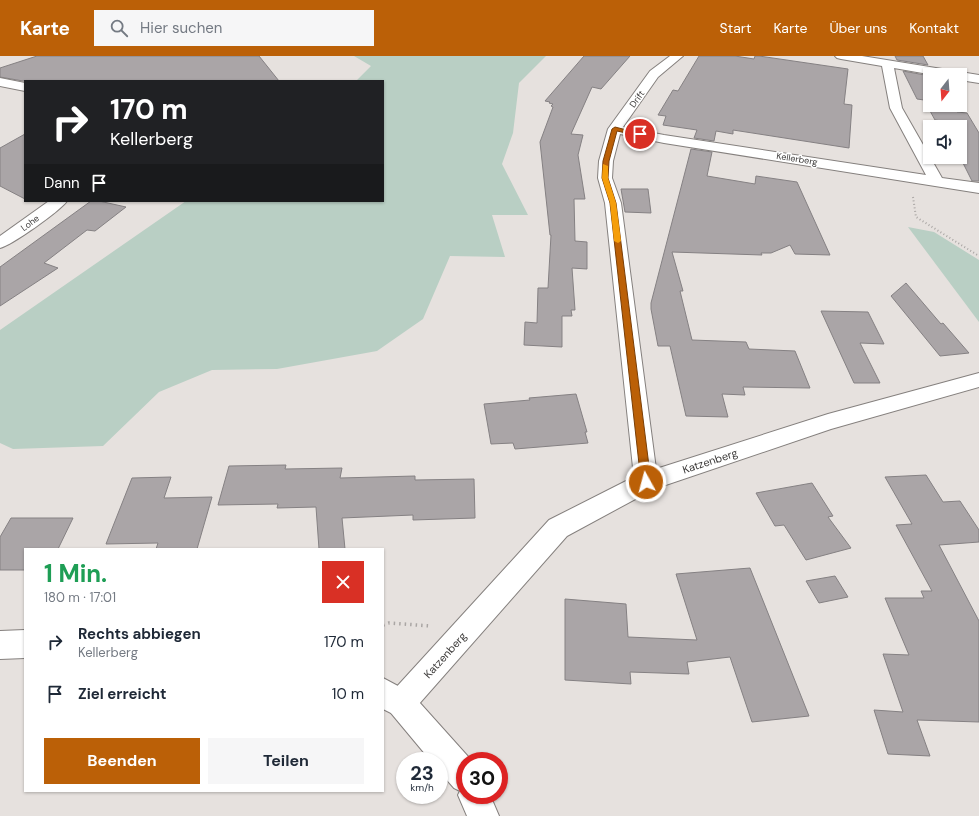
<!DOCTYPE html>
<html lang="de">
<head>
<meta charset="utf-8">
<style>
	:root { --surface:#fff; --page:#f6f6f7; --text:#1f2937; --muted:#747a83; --accent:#bb6007 }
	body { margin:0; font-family:"DM Sans",sans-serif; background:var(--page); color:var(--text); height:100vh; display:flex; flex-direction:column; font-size:15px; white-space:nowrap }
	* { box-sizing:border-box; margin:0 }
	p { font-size:13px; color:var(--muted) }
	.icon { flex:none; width:22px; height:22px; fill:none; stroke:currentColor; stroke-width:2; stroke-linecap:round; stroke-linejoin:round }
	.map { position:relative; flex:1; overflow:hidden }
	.side { position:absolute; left:24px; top:492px; width:360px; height:244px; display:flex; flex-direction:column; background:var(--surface); border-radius:0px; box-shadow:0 1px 3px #0004 }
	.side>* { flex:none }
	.banner { position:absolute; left:24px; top:24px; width:360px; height:122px; border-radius:0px; box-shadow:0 1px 3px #0004; background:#202124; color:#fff; overflow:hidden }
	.needle { width:26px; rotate:197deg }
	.tools { position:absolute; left:923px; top:12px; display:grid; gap:8px }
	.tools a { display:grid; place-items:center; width:44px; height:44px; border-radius:0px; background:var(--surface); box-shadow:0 1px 3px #0004; font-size:20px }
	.speed { position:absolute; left:396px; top:696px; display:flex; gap:8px; font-size:20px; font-weight:700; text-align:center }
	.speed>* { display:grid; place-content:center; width:52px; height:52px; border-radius:50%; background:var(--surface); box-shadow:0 1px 3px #0004; line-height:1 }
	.speed small { font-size:10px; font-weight:400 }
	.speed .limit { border:6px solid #d22; background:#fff; color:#111 }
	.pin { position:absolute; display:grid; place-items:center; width:34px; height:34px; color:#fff; margin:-17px; border:2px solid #fff; border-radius:50%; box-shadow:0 1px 4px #0007 }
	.me { position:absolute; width:44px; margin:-22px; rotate:353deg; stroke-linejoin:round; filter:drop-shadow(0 0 3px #0008) }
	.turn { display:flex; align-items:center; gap:14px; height:84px; padding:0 20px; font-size:18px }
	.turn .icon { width:52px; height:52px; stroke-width:2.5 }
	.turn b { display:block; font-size:28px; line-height:34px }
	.then { display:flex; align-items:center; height:38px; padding:0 20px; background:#0003; gap:8px; font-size:15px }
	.round { display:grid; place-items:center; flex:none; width:42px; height:42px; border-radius:0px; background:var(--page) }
	.head { display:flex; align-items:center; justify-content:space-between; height:68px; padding:0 20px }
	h1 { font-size:24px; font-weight:700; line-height:30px; color:#1e9e55 }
	.primary-button { display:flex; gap:8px; margin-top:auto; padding:8px 20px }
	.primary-button a { flex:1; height:46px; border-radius:0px; background:var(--accent); color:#fff; font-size:16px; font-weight:700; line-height:46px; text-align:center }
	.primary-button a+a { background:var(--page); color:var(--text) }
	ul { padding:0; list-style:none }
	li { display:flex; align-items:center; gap:12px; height:52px; padding:0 20px }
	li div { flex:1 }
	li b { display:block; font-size:15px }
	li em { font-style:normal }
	header { display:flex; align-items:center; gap:24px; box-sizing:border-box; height:56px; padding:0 20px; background:var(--accent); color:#fff }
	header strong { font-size:19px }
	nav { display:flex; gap:22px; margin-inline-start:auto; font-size:14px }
	.search { width:280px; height:36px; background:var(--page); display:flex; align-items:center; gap:10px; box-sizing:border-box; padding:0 14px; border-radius:0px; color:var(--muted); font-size:15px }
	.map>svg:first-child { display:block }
</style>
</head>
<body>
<header>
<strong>Karte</strong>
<div class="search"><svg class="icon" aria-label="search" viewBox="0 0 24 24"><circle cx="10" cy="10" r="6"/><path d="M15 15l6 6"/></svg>Hier suchen</div>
<nav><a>Start</a><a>Karte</a><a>Über uns</a><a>Kontakt</a></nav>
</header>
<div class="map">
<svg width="979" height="760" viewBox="0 0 979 760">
	<rect width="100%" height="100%" fill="#e6e1de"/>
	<!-- green -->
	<g fill="#b9cfc4">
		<path d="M354,0H546L519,27L513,77L502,108L528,159H492L505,201L450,200L423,263L377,295L277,313L212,314L159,336L103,390L13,393L0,387V274L186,145H383V25H356L371,10Z"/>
		<path d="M908,171L934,176L979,204V266Z"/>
	</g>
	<!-- building -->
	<g fill="#aaa5a7" stroke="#858183">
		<path d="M37,0H259L279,25H23L0,21V12Z"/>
		<path d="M584,0H630L601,33L592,31L571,78L583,79L578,99L585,143H574L575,185L587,186V213L572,212L575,254H571L572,260H562V291L524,289L525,266L537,267L538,232H548L551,179H550L540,86L553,51L551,50L553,48L549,47L550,46L545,45Z"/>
		<path d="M699,0H735L754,3L755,0H759L848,13L844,48L852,49L849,92L733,74V78L716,75L714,85L694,82L697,74L663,69L666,60L658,59L673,34L678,35Z"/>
		<path d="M895,0H923L928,9L897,4Z"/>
		<path d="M903,15L930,20V49H952L957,56L967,57L979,77V125H972L960,101V71H945L942,65L935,64L924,44L917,43Z"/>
		<path d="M25,78V143L0,130V92Z"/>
		<path d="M691,93L712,96L707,120L755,128L756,120L797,126L830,199L795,198L790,189L771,197H761L762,199L672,196L683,235H680L692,284L746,286L749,293L795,295L810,332L743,331L745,339L722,338L728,361L686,360L670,290H658L651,253V247Z"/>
		<path d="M621,133H648L651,157L625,156Z"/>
		<path d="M91,145H99L126,151L95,175L87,174L44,207L58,212L0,250V211Z"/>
		<path d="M906,227L941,268L943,267L969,297L940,300L891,240Z"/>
		<path d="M821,255L868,256L884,288L860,287L880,327H854Z"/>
		<path d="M576,338L587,376H585L588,387L515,393L513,387L491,388L484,348L530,344L529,342Z"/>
		<path d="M286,409L285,413L342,412L340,422L415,420V424L474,423L475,462L413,464V459L342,462L345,493H319L316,451L277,452L278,448L218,449L229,410Z"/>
		<path d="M926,419L943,446L960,445L979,474V486L939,489L979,565V666L917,664L930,700L888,698L874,654L903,656L883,598L909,599L885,542H924L921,535H932L896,469L912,468L885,421Z"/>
		<path d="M171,421L164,442L212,441L197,493H156L158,487L106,488L132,422Z"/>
		<path d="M812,427L833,460L828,461L851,492L806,504L784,469L775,470L756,437Z"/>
		<path d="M11,462H73L58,493H25V514H0V481Z"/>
		<path d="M750,512L809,660L752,666L730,601L687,606L689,618L630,616L631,628L565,624V543L626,548L628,581L697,584L676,518Z"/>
		<path d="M835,520L848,541L819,547L806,525Z"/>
	</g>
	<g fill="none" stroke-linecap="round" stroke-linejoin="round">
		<defs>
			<g id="street">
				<path d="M670,0H683L658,21L623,71L664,79L926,119L890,52L882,10L841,3L837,2L835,0H862L979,19V27L960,24V19H934L894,12L902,52L942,122L979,127V137L664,87L620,78L613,105L612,122L621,147L656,413L828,358L979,317V331L831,373L654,433L567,480L411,657L401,662L391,657L386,647L391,637L549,464L634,421L605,147L598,122L599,105L608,73L650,15Z"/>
				<path d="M0,22L25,27V35L0,30Z"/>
				<path d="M49,145H67C60,155 12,189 0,192V180Z"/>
			</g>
			<g id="secondary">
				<path d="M25,574V602L0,603V575Z"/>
				<path d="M383,622L411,637L472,705H465V739H490L499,760H467L458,739L460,735L454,732L439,715V705H431L391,657L383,653Z"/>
			</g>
		</defs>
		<!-- street casing -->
		<use href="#street" stroke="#85807e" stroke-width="2"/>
		<!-- secondary casing -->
		<use href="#secondary" stroke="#85807e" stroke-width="2"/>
		<!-- path-far1 -->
		<path stroke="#aaa6a4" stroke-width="2" stroke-dasharray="1 2.5" stroke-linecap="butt" d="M913,141L916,161L979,200"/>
		<!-- path -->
		<path stroke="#aaa6a4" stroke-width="3.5" stroke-dasharray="1.5 4" stroke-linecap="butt" d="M383,569L389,567L431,570"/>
		<!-- street -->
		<use href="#street" fill="#fff" fill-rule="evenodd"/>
		<!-- secondary -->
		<use href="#secondary" fill="#fff" fill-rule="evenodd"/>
	</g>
	<!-- route -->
	<path fill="#bb6007" stroke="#7a3e05" d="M615,71L642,78L640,80L617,75L609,105L608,122L616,147L651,426L650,429H643L641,426L610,147L602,122L603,105L612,73Z"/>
	<!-- slow -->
	<path fill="#f59e0b" d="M603,108L608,110V122L616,147L621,185L618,187L614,185L610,147L602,122Z"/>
	<g text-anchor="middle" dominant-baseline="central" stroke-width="3" stroke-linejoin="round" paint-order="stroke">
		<!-- far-street labels -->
		<g font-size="9" fill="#3d3b3a" stroke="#fff">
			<text transform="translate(637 43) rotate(-54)">Drift</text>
			<text transform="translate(797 103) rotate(9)">Kellerberg</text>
			<text transform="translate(30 167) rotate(-37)">Lohe</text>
		</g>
		<!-- street labels -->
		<g font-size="11" fill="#3d3b3a" stroke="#fff">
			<text transform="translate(710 405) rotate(-18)">Katzenberg</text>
			<text transform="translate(445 599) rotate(-48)">Katzenberg</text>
		</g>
	</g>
</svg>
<div class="tools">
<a><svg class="needle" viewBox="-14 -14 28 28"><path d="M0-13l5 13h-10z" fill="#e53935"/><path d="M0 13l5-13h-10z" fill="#747a83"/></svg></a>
<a><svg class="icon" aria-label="sound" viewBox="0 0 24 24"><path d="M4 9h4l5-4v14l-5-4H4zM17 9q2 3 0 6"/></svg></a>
</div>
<div class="speed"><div>23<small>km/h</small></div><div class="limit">30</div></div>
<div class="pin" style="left:640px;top:78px;background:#d93025"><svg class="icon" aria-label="arrive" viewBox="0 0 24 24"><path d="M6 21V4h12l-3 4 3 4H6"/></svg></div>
<svg class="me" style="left:646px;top:426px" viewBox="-20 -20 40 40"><circle r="17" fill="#bb6007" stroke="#fff" stroke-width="3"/><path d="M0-11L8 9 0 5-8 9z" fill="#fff"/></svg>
<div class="banner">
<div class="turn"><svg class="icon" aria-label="right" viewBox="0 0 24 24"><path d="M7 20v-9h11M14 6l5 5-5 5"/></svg><div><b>170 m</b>Kellerberg</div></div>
<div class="then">Dann<svg class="icon" aria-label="arrive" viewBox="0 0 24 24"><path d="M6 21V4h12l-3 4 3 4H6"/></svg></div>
</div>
<section class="side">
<div class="head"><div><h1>1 Min.</h1><p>180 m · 17:01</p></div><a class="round" style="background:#d93025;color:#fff"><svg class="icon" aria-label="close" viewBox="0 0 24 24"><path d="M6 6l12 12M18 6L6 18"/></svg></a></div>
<ul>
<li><svg class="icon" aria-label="right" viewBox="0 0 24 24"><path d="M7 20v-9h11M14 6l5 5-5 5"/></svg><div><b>Rechts abbiegen</b><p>Kellerberg</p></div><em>170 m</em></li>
<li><svg class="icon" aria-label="arrive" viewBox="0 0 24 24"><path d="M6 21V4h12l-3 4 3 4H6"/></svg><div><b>Ziel erreicht</b></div><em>10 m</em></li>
</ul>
<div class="primary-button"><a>Beenden</a><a>Teilen</a></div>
</section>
</div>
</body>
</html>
